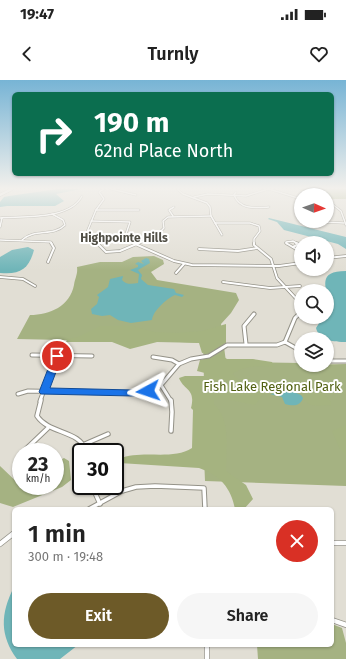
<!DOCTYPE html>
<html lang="en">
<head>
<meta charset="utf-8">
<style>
	:root { --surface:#fff; --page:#f6f6f6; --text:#222; --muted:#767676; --accent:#6d5a28 }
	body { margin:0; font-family:"Fira Sans",sans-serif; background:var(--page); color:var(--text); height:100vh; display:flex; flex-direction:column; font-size:15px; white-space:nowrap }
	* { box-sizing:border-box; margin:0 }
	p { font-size:13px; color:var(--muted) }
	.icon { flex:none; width:22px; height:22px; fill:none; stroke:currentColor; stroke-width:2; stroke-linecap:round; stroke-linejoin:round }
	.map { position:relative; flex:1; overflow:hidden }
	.details { position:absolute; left:12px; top:427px; width:322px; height:140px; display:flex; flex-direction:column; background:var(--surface); border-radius:6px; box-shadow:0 1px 3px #0004 }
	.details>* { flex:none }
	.guide { position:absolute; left:12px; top:12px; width:322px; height:84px; border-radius:6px; box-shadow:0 1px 3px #0004; background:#0b6e4f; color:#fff; overflow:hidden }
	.needle { width:26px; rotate:92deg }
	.fabs { position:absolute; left:294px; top:108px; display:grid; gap:8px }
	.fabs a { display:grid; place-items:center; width:40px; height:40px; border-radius:50%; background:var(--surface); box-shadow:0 1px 3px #0004; font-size:20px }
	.speed { position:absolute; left:12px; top:363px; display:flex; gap:8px; font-size:20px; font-weight:700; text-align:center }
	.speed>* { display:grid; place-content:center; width:52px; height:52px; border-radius:50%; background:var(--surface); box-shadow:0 1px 3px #0004; line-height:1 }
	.speed small { font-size:10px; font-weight:400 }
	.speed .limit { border:2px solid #111; border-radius:6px; background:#fff; color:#111 }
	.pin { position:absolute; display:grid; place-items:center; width:34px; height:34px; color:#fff; margin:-17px; border:2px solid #fff; border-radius:50%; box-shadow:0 1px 4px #0007 }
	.me { position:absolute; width:44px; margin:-22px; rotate:265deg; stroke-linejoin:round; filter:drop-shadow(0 0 3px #0008) }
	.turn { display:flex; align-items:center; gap:14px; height:84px; padding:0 16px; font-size:18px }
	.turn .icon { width:52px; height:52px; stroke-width:2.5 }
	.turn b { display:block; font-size:28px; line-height:34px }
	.round { display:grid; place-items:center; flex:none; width:42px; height:42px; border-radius:21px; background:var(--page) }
	.overview { display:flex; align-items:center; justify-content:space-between; height:68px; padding:0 16px }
	h1 { font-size:24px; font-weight:600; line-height:30px }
	.button { display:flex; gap:8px; margin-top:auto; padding:8px 16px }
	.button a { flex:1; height:46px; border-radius:24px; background:var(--accent); color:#fff; font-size:16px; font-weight:600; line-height:46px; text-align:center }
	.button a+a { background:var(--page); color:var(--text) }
	.status { display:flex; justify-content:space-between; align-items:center; height:28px; padding:0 20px; background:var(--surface); direction:ltr }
	.status svg { height:11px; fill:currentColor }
	header { display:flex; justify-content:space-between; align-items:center; height:52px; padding:0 16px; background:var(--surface); font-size:18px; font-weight:600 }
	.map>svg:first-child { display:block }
</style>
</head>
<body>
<div class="status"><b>19:47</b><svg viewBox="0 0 49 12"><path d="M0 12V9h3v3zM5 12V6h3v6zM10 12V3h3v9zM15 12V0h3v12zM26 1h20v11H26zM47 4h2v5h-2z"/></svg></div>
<header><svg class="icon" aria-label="back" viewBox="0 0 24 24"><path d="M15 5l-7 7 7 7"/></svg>Turnly<svg class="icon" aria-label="heart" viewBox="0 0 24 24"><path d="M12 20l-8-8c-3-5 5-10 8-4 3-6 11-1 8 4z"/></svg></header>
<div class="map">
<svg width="346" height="579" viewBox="0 0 346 579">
	<rect width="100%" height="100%" fill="#e1ded4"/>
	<!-- green -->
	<g fill="#a5b282">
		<path d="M299,109H346V119H327V115H304Z"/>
		<path d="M133,177L154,176L163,180L164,184L151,192L157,200L236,213L239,220L231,233L221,244L226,282L301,283V285L346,284V406L205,401L202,329L204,302L203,263L17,259L30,235C50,235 70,226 74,205C75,198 78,194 77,187L100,182H122Z"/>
		<path d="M64,378L69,381L71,400L62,407L13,427L0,423V386L22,407L55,406V383Z"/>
		<path d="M332,544L342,548L346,563V579H258L257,565H332Z"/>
	</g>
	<!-- forest -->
	<g fill="#a5b380">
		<path d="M226,244V263L209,272L202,273L199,263L161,261L130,269L112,262H66L67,259L78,257L100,246H132L154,252L177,253L202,251Z"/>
		<path d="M221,275L227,279H253L272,282L274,287C259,286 245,285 232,294L239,300L241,299L278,302L293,306L302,305L322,312L331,322V325C317,326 307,328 301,315L285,312L263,315L255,325L230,320H214V324C231,338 226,371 226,391L246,405L253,419L244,429H235C231,408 220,395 199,388L119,383V379C142,369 172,381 192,368L193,330L191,328C196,308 184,311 179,298L185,296H205V293L197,291L200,280Z"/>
		<path d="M346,345V375L340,369L332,351Z"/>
	</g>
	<!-- water -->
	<g fill="#6fb5b8">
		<path d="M58,109H81L56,114L64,121L55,126H7L0,127V122L4,117L9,116Z"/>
		<path d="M269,138L346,157V169L338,164L284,150L277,142L268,139Z"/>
		<path d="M28,167L34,170C29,189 20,195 0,193V177L12,170Z"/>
		<path d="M146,178L149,179L150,183L138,190L142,195L141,199L148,205L174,209L176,213L184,215L182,217L175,215C166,219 153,231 152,240L131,243L118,240L110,235L102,236L92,234L91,229L97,224L99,217L97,215L108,207L110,199L123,196L122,200C126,205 132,204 138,203L139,194L130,190L138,187V185L135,184L138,182L144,184L141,181Z"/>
		<path d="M346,191V262C334,262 319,261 316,248L323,237H327C327,232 330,230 329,225C326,206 317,191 346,191Z"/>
		<path d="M291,311L301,315L303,318C300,327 292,326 285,324L282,317L270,314Z"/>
		<path d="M14,507V565H78L60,579H17C0,556 0,534 14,507Z"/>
	</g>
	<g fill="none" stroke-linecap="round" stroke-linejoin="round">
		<defs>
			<g id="minor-far4">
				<path d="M111,109L136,115"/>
				<path d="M177,109L183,114L207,123L210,127L211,136L222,155"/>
				<path d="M269,109L301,119"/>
				<path d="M236,112L234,115C240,130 255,128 269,127"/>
				<path d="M194,117L208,114L246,116L268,109"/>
				<path d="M327,120L341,131L346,145"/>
				<path d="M96,130H139"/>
				<path d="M173,136L169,130L174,127"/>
				<path d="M0,138C24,136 70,140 82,116"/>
				<path d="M91,141L130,142L126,154L135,164"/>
				<path d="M324,142L344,143"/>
				<path d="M215,143H250L259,146L260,151L254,159V164"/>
				<path d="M0,147L2,138"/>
				<path d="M0,160L51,162L52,164"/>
				<path d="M22,160C35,148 53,157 65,145L63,140L52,134"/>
				<path d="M98,164L87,152L96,130L104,119L99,112L104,109"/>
				<path d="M137,164L157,155L164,148L163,141L168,137L211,136"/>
				<path d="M287,164L286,162L293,161L298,164"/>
			</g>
			<g id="minor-far3">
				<path d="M97,163L106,172L120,171L139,163"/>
				<path d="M133,163L174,181L192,185L279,186L301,183"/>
				<path d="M254,163V165L271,179L277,198L301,224"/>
				<path d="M286,163L301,172"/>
				<path d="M293,167L299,164L296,163"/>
				<path d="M199,169L238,171L257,168"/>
				<path d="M327,178L346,176"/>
				<path d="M48,182L54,168L51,163"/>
				<path d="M176,193L184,184"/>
				<path d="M0,197L23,199L35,206"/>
				<path d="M223,202L270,208L300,206"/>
			</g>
			<g id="minor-far2">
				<path d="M285,262L295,238L301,232"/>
				<path d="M285,262L301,271"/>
				<path d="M246,264L244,246L254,234"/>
				<path d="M32,275L92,276"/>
				<path d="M153,277L172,280L179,284"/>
				<path d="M327,281H346"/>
				<path d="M161,305L171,321"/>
				<path d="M18,314L28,311L140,313L161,305L179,284L191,279L209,276L227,265H277L285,262"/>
				<path d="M40,321L57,275"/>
			</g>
			<g id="minor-far1">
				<path d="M41,320L37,336C50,355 79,349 87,372"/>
				<path d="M171,320L172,332L171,351"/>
				<path d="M85,364L108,354"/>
				<path d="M26,369L48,348"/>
				<path d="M92,406L100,424"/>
				<path d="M89,429L122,411L136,407L155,406L204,408L205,429"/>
			</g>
			<g id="minor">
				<path d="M332,463H346"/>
				<path d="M0,464L14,453"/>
				<path d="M332,540L346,545"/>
				<path d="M207,565V579"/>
			</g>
			<path id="tertiary" d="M0,115L12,109"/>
		</defs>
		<!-- minor-far4 casing -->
		<use href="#minor-far4" stroke="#949288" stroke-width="2.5"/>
		<!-- minor-far3 casing -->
		<use href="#minor-far3" stroke="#949288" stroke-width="3.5"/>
		<!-- minor-far2 casing -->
		<use href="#minor-far2" stroke="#949288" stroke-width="5"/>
		<!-- minor-far1 casing -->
		<use href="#minor-far1" stroke="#949288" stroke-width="5.5"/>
		<!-- minor casing -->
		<use href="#minor" stroke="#949288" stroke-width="6"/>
		<!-- tertiary casing -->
		<use href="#tertiary" stroke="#949288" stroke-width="3.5"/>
		<!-- minor-far4 -->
		<use href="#minor-far4" stroke="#fff" stroke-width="1.5"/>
		<!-- minor-far3 -->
		<use href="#minor-far3" stroke="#fff" stroke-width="2"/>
		<!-- minor-far2 -->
		<use href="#minor-far2" stroke="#fff" stroke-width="3"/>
		<!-- minor-far1 -->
		<use href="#minor-far1" stroke="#fff" stroke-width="3.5"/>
		<!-- minor -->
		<use href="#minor" stroke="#fff" stroke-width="4.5"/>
		<!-- tertiary -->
		<use href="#tertiary" stroke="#fff" stroke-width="2.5"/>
	</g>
	<!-- sky -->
	<linearGradient id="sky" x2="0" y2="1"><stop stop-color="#77b4d5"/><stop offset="0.57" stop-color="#f2f0ec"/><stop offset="1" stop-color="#f2f0ec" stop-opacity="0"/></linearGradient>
	<rect width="346" height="190" fill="url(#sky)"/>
	<!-- route -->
	<path fill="#1a73e8" stroke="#114b97" d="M57,273L62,276L50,308L133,310L148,308L152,311L148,315L133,316L41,314L39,312L53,276Z"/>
	<g text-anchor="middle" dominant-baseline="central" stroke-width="4" stroke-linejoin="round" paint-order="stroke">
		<!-- far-neighbourhood labels -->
		<g font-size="12" font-weight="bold" fill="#504e45" stroke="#fff">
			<text x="124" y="158">Highpointe Hills</text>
		</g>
		<!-- park labels -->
		<g font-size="13" fill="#516011" stroke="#fff">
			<text x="272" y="306">Fish Lake Regional Park</text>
		</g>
	</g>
</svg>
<div class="fabs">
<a><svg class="needle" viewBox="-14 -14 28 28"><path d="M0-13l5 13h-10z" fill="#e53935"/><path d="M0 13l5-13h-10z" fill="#767676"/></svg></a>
<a><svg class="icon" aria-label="sound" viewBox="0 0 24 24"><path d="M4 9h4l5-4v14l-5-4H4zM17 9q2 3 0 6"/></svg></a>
<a><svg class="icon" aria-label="search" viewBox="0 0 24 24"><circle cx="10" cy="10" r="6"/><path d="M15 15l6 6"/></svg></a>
<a><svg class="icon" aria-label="layers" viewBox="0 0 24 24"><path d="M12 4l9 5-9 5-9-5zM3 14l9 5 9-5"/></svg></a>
</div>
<div class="speed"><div>23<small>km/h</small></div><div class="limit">30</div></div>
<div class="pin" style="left:57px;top:276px;background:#d93025"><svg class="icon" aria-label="arrive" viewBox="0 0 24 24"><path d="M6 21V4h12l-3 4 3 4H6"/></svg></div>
<svg class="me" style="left:148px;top:311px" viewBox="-20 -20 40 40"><path d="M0-17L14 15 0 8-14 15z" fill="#1a73e8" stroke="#fff" stroke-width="4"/></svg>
<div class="guide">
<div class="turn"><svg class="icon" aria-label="right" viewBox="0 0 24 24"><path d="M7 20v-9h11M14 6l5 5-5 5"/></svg><div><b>190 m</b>62nd Place North</div></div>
</div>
<section class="details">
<div class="overview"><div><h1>1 min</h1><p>300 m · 19:48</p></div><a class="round" style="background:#d93025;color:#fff"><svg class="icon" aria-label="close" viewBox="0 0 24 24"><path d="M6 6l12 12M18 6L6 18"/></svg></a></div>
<div class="button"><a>Exit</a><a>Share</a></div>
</section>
</div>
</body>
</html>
